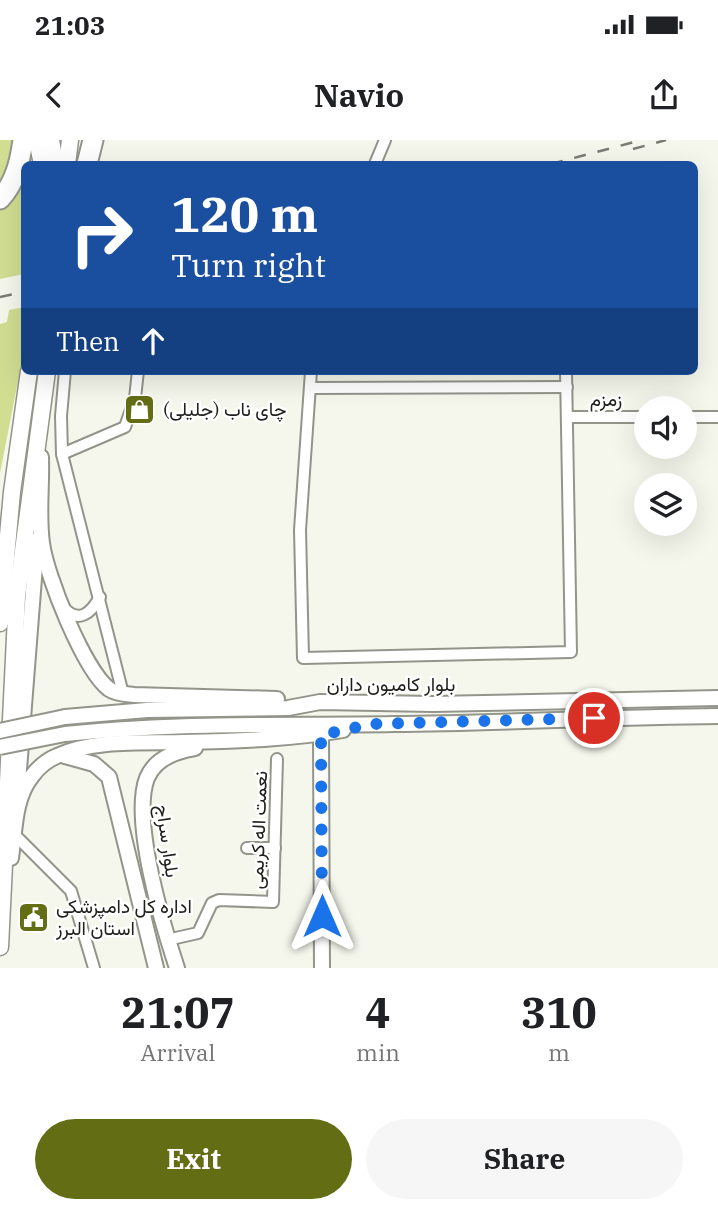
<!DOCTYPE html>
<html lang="en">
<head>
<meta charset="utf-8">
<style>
	:root { --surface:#fff; --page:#f6f6f6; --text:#202124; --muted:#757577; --accent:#636d14 }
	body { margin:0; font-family:"IBM Plex Serif",Vazirmatn,serif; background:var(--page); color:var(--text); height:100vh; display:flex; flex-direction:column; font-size:26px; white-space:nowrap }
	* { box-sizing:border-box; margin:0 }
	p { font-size:23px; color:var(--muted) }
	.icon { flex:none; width:38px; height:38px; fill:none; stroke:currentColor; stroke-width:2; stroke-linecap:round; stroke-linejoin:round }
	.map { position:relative; height:828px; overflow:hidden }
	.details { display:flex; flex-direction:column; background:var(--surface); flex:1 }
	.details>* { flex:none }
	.hud { position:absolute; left:21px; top:21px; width:677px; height:214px; border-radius:10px; box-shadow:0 7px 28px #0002; background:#1a4fa0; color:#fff; overflow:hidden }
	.buttons { position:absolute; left:634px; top:256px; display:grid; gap:14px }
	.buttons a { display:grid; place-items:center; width:63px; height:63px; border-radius:50%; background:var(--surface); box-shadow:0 7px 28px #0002; font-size:35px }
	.pin { position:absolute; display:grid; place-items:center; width:60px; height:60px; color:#fff; margin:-30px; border:4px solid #fff; border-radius:50%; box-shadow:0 2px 7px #0007 }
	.me { position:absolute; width:77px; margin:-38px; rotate:0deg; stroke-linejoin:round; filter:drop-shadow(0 0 5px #0008) }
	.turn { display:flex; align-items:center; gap:24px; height:147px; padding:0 35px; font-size:32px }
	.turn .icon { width:91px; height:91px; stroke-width:2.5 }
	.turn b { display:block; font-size:49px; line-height:60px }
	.then { display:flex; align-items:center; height:66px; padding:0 35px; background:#0003; gap:14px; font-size:26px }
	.eta { display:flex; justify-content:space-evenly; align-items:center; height:119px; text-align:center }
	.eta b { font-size:42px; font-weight:700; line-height:49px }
	.action { display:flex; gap:14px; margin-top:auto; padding:14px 35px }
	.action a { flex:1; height:80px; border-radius:42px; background:var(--accent); color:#fff; font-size:28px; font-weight:700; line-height:80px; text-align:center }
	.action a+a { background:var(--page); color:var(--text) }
	.status { display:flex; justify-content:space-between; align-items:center; height:49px; padding:0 35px; background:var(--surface); direction:ltr }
	.status svg { height:19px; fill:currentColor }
	header { display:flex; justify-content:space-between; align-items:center; height:91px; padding:0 35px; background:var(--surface); font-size:32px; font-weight:700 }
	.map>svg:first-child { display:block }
</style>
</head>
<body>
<div class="status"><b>21:03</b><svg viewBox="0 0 49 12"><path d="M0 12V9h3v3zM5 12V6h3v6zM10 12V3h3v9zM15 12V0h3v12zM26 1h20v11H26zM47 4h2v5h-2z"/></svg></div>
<header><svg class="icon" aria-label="back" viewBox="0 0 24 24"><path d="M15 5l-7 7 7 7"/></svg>Navio<svg class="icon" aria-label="share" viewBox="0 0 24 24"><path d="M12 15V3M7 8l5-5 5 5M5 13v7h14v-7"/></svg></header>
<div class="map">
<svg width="718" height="828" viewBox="0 0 718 828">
	<rect width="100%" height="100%" fill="#f5f7ec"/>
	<!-- green -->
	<g fill="#d1dd91">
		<path d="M0,0H18L13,33L0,46Z"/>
		<path d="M24,35V134L0,139V68Z"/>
		<path d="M24,167V211L0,333V184L7,182L9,170Z"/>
	</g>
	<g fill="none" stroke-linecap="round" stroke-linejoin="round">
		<defs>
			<g id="street">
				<path d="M375,24L385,0"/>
				<path d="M65,231L61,276L62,314L123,554"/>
				<path d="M311,231L300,390L303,518L571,512L566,231"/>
				<path d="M310,248L567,247"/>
				<path d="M567,277H646"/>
				<path d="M684,277H718"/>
				<path d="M62,314L125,287L135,258L138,231"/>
				<path d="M64,468C79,484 91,473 100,457"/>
				<path d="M14,694L71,751L94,828"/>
				<path d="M247,708H275"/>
				<path d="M167,800L198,793L212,763L219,760L273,762L277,619"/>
			</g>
			<g id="secondary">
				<path d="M41,317C42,346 38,375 42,403C46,435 84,530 109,549C116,554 126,554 134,555L277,559"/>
				<path d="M65,577L147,570L288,568L320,562L433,564L718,558"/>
				<path d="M65,594C175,582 283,586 394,584C502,583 610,577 718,576"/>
				<path d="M321,595L322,828"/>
				<path d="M65,616L94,624L109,637L156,828"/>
				<path d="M17,655L37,400"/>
				<path d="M11,718C15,691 14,658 32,636C38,628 47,620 57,616C94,599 144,603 184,602C237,601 291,599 343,590"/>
				<path d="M177,828C163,786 131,680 147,638C155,619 176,611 195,608"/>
			</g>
			<g id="primary">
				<path d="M37,0L42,24"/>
				<path d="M51,0L55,24"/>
				<path d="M67,24L70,0"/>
				<path d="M0,483L12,352L29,231"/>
				<path d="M0,807L17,456L47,231"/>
			</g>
			<g id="highway">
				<path d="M87,24L93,0"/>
				<path d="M0,59C15,43 20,22 23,0"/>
			</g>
		</defs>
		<!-- street casing -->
		<use href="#street" stroke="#93958b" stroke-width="14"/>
		<!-- secondary casing -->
		<use href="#secondary" stroke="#93958b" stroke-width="18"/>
		<!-- primary casing -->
		<use href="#primary" stroke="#93958b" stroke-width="19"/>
		<!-- highway casing -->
		<use href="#highway" stroke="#93958b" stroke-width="23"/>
		<!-- street -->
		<use href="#street" stroke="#fff" stroke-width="10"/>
		<!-- secondary -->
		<use href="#secondary" stroke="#fff" stroke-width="14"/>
		<!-- primary -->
		<use href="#primary" stroke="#fff" stroke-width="16"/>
		<!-- highway -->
		<use href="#highway" stroke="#fff" stroke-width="19"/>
		<!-- rail -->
		<g stroke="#7a7b75" stroke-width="2.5" stroke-dasharray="12 12" stroke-linecap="butt">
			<path d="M633,9L666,0"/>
			<path d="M551,24L642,0"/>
			<path d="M0,157L24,152"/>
		</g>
		<defs>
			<g id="secondary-bridge">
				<path d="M0,591L65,577"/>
				<path d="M0,607L65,594"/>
			</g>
		</defs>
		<!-- secondary-bridge casing -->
		<use href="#secondary-bridge" stroke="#93958b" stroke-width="18" stroke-linecap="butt"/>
		<!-- secondary-bridge -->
		<use href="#secondary-bridge" stroke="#fff" stroke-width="14"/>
	</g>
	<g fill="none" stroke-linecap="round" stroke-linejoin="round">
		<!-- route -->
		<path stroke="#1a73e8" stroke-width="12" stroke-dasharray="0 21.6" d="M322,776L321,595L372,584L594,578"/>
	</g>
	<!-- icons -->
	<defs>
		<symbol id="shop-square" viewBox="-11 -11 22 22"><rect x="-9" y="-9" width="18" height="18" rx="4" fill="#636d14" stroke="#fff"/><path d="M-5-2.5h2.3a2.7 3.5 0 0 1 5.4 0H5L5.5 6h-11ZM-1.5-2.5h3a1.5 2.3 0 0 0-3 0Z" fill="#fff"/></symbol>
		<symbol id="civic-square" viewBox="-11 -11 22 22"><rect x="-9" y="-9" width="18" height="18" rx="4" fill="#636d14" stroke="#fff"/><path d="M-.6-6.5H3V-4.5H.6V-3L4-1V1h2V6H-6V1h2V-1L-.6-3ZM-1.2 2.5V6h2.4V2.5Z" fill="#fff"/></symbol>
	</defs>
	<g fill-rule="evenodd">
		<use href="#shop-square" x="122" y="252" width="35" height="35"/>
		<use href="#civic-square" x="16" y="760" width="35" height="35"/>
	</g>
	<g text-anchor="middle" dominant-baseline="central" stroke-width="5" stroke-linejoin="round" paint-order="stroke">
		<!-- street labels -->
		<g font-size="19" fill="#20211d" stroke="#fff">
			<text x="606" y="259">زمزم</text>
			<text x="391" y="544">بلوار کامیون داران</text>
			<text transform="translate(258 690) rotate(-88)">نعمت اله کریمی</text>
			<text transform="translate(168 701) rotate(82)">بلوار سراج</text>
		</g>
		<!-- poi labels -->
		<g font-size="19" fill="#20211d" stroke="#fff" text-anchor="start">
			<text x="163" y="269">چای ناب (جلیلی)</text>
			<text x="56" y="766">اداره کل دامپزشکی<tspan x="56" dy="22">استان البرز</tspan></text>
		</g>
	</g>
</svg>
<div class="buttons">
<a><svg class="icon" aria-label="sound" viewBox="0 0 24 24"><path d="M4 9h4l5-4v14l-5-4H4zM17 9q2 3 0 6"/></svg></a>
<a><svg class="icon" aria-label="layers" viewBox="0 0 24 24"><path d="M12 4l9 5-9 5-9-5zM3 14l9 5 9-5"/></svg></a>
</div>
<div class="pin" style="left:594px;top:578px;background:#d93025"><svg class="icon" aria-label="arrive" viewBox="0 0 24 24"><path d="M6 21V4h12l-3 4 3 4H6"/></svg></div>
<svg class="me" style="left:322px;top:776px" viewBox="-20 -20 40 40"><path d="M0-17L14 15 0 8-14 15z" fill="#1a73e8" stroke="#fff" stroke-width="4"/></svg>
<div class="hud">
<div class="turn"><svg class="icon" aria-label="right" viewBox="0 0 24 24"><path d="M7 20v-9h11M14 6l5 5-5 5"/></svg><div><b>120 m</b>Turn right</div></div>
<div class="then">Then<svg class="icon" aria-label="ahead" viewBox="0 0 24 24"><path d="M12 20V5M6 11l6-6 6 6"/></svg></div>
</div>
</div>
<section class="details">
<div class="eta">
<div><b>21:07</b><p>Arrival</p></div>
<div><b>4</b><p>min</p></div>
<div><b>310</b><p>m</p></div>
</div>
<div class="action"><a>Exit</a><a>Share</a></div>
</section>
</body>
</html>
